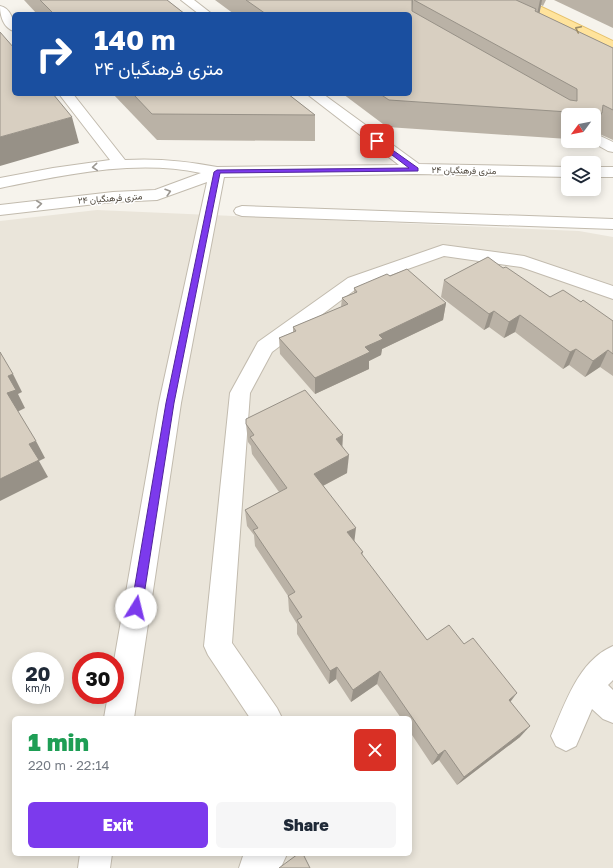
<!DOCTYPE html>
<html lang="en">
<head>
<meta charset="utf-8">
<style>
	:root { --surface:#fff; --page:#f6f6f7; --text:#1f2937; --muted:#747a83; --accent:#7c3aed }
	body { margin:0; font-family:"Golos Text",Vazirmatn,sans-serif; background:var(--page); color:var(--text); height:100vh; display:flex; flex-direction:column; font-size:15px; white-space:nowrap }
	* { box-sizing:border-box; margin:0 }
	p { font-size:13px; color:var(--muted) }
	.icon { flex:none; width:22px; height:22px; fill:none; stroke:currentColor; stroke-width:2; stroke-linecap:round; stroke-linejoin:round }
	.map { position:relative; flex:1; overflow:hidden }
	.sheet { position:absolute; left:12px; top:716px; width:400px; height:140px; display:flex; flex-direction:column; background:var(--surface); border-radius:6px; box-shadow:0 2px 10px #0003 }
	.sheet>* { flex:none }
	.banner { position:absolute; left:12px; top:12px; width:400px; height:84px; border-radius:6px; box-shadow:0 2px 10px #0003; background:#1a4fa0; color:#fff; overflow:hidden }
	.needle { width:26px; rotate:238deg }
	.tools { position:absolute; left:561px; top:108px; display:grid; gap:8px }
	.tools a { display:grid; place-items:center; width:40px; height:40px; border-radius:6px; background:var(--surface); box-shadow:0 2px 10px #0003; font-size:20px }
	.speed { position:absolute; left:12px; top:652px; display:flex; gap:8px; font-size:20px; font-weight:700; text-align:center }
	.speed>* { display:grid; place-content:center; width:52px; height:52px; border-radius:50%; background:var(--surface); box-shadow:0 2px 10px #0003; line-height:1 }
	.speed small { font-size:10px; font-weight:400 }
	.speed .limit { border:6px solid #d22; background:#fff; color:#111 }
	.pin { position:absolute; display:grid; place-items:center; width:34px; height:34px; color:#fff; margin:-17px; border-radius:8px; box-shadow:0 2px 6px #0006 }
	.me { position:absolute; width:44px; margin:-22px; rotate:9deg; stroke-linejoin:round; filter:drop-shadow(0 0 3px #0008) }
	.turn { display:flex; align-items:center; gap:14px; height:84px; padding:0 16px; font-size:18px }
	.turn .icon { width:52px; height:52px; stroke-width:2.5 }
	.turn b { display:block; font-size:28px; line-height:34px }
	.round { display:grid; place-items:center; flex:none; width:42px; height:42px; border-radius:6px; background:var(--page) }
	.summary { display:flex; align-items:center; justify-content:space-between; height:68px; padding:0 16px }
	h1 { font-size:24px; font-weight:800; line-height:30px; color:#1e9e55 }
	.action { display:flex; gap:8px; margin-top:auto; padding:8px 16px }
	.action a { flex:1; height:46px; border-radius:6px; background:var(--accent); color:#fff; font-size:16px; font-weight:800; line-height:46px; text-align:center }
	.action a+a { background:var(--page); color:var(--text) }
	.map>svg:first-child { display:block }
</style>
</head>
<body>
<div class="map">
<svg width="613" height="868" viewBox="0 0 613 868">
	<rect width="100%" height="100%" fill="#f6f3ec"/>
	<!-- residential -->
	<path fill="#eae5da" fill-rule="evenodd" d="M97,210L579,231L613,237V868H0V221ZM21,661H55V695H21ZM81,661H115V695H81ZM14,718H410V854H14Z"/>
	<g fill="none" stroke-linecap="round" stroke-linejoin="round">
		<defs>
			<g id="minor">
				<path d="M181,0H194L212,14H199Z"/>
				<path d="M0,6C11,8 14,21 14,31C3,28 0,15 0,6Z"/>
				<path d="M59,94H73L125,160C156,158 186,161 217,167L399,165L307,94H323L419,164L568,167V177L415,174L224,177L181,403L134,718H104L108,695H115L114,661L159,403L207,182L157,200L113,202L0,215V205L113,192L155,190L201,173C134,159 65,175 0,188V178L53,168L110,160Z"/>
				<path d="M594,133L613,142V152L608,151L590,141H594Z"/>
				<rect x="594" y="167" width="19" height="10"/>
				<path d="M242,206L613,219V229L242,216L236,214L234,211L236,208Z"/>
				<path d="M443,245L524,256L613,286V299L521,267L444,256L360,286L272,352L250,393L232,643L277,708L282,718H250L208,655L204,646L230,393L258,342L348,278Z"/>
				<path d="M613,646V680L608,685L613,690V723L603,719L592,709L576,746L566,751L556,746L551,736C565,704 578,661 613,646Z"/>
				<path d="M80,854H112L110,868H78Z"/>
				<path d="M246,854H287L282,865L280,868H239L243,856Z"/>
			</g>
			<path id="major" d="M512,0H527L613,41V50L514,2Z"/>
		</defs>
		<!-- minor casing -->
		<use href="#minor" stroke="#c2bbae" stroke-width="2"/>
		<!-- major casing -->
		<use href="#major" stroke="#e6c16a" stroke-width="2"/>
		<!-- minor -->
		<use href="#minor" fill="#fff" fill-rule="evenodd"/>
		<!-- major -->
		<use href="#major" fill="#ffe39c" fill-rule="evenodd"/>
	</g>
	<!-- wall -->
	<g fill="#bab2a6">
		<path d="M24,0H167L185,14H37Z"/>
		<path d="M215,0H546L543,6L541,5L539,13L613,48V140L595,132L594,135V115H568V139L387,127L343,94H410V14H234Z"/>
		<path d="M554,0H613V28Z"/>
		<path d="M113,94H288L315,115V141L157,140Z"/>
		<path d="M503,268L550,297L581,302L613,321V376L600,367L585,377L569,365L563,369L515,332L504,338L489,327L484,330L441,297L444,280Z"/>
		<path d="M390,276L446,303L443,320L382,349L381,355L369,361V369L315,394L280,354L279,338L293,332V327L341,307L342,298L354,293V288Z"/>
		<path d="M246,424L343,447L347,473L323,486L354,542L363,552L362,556L427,640L511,702L520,737L457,785L439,760L432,765L410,732V718H401L377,684L351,702L336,679L329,684L297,634V624L289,611L288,596L255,546L254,535L247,526L245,510L279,492L252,454L251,446L248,442Z"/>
	</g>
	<!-- shaded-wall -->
	<g fill="#979187">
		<path d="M411,0H413L411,24Z"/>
		<path d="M540,0H542L539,16L535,24Z"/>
		<path d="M602,113L594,135V125L598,114Z"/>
		<path d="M72,117L79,143L0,166V137Z"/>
		<path d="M446,303L443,320L382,349L381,355L369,361V369L315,394V378L365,347L379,335Z"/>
		<path d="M494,311L489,327L484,330L489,314Z"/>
		<path d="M520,315L515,332L504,338L509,322Z"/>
		<path d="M576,349L569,365L563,369L570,352Z"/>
		<path d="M608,350L600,367L585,377L593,361Z"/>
		<path d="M13,374L22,392L18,394L25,408L17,412L7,393L8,376Z"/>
		<path d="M343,435L342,453L336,439Z"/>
		<path d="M36,441L45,458L39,461L48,477L0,501V479L29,444Z"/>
		<path d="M349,455L347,473L313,491L314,474Z"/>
		<path d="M356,528L354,544L347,532Z"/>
		<path d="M337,667L336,679L329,684L330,671Z"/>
		<path d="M380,671L377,684L351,702L353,690Z"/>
		<path d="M517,693L508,705L509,700Z"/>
		<path d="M530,726L520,737L457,785L464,777Z"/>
		<path d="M445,750L439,760L432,765L438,755Z"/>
	</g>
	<!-- building -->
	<g fill="#d8cfc1" stroke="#979187">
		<path d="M40,0H167L185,14H54Z"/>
		<path d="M246,0H412V11L570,100L577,101V89L414,0H516L536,9L535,11L613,48V110L603,105L602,113L598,114L389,100L380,94H410V14H266Z"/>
		<path d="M0,32L14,48V94H53L72,117L0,137Z"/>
		<path d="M133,94H288L315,115L152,114Z"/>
		<path d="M488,257L503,268L506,267L550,297L563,290L581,302L583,300L613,321V354L608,350L593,361L576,349L570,352L520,315L509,322L494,311L489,314L444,280Z"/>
		<path d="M407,269L446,303L379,335L383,339L365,347L370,352L315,378L279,338L296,331L293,327L348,304L342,298L357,292L354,288L387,274L390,276Z"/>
		<path d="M0,352L13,374L8,376L16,390L7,393L36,441L29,444L39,460L0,479Z"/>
		<path d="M305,390L343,435L336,439L349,455L314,474L356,528L347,532L363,552L361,553L427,640L449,625L464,644L473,638L517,693L509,700L530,726L464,777L445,750L438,755L380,671L353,690L337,667L330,671L297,620L302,617L288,596L295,592L253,530L258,528L245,510L287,488L250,437L254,435L246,424V419Z"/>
		<path d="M298,854H303L310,868H279Z"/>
	</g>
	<!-- one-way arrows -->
	<defs><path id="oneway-chevron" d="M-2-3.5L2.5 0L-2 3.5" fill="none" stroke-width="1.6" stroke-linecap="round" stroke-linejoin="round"/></defs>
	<use stroke="#9c8c66" href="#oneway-chevron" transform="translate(578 29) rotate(-154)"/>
	<g stroke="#9c9892">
		<use href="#oneway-chevron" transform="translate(95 167) rotate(175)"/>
		<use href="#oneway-chevron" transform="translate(168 192) rotate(-17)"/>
		<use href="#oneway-chevron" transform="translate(39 204) rotate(-6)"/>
	</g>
	<!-- route -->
	<path fill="#7c3aed" stroke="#51269a" d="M377,139L418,168V171L220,173L174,403L142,608L140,611L136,613L133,611L131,608L166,403L214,172L217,170L409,168L375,142L374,141Z"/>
	<g text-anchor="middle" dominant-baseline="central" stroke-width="3" stroke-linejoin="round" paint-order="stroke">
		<!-- far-street labels -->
		<g font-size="9" fill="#4b4439" stroke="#fff">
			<text transform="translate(464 170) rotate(1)">۲۴ متری فرهنگیان</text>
			<text transform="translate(110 198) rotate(-4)">۲۴ متری فرهنگیان</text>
		</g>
	</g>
</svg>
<div class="tools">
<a><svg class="needle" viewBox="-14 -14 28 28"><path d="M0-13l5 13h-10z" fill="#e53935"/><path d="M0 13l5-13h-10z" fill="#747a83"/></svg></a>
<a><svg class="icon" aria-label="layers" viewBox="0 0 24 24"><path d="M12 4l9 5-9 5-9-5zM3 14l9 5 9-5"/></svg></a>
</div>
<div class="speed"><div>20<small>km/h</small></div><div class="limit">30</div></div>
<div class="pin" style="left:377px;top:141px;background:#d93025"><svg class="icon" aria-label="arrive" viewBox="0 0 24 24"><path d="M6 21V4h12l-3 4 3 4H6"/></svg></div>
<svg class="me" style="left:136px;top:608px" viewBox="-20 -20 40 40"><circle r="19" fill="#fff"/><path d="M0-13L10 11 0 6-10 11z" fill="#7c3aed"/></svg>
<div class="banner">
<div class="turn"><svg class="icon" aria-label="right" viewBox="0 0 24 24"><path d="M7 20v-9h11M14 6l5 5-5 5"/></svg><div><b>140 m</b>۲۴ متری فرهنگیان</div></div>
</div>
<section class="sheet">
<div class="summary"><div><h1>1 min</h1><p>220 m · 22:14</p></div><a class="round" style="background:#d93025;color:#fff"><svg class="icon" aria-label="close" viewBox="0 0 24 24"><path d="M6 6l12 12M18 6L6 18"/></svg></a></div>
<div class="action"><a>Exit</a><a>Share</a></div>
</section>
</div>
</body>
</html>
